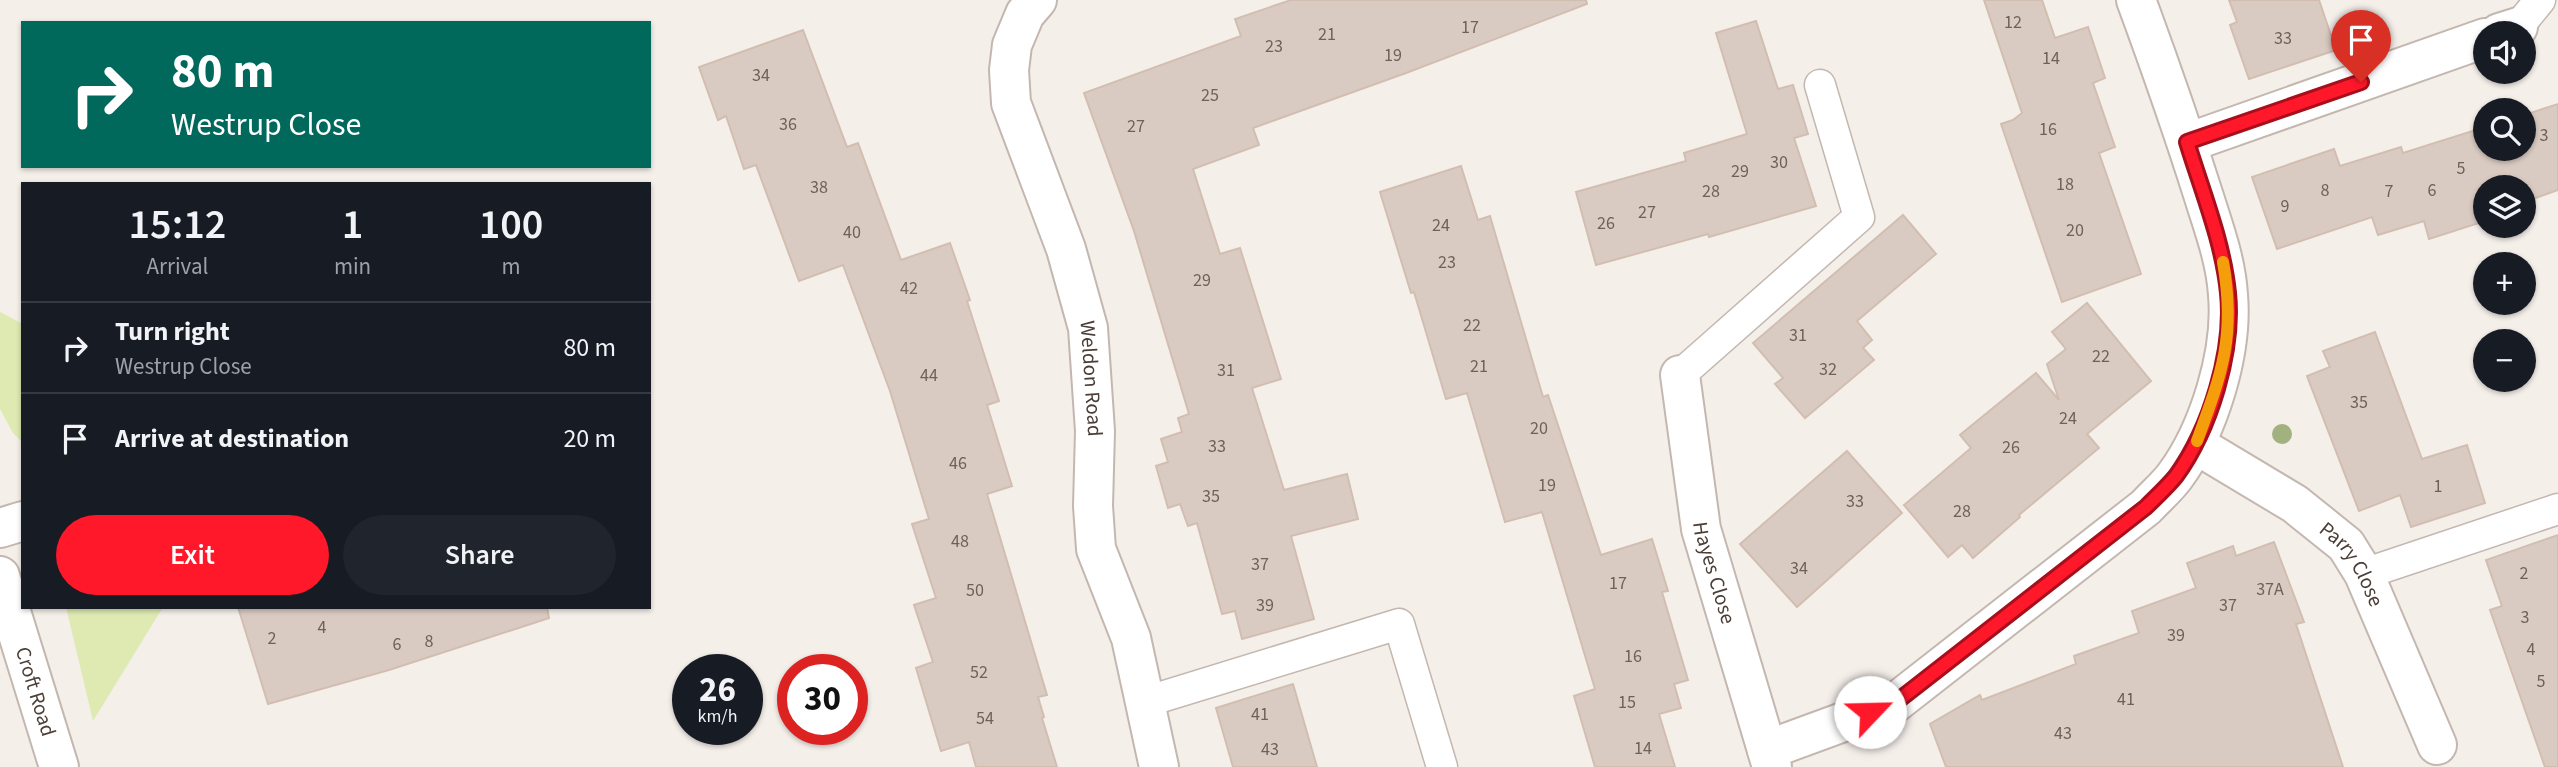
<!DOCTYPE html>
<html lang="en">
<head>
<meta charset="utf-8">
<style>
	:root { --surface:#171b24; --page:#20242c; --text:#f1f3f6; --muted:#9ea1a6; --line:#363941; --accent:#ff172a }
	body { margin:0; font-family:"Source Sans 3",sans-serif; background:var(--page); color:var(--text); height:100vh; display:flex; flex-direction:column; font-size:26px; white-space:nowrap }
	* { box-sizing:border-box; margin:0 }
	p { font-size:23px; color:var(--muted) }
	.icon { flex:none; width:38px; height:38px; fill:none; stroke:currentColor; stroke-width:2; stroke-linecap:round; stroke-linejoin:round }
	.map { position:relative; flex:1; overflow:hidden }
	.panel { position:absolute; left:21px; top:182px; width:630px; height:427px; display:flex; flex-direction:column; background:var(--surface); border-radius:0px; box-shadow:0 2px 5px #0004 }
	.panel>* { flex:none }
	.banner { position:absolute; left:21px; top:21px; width:630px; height:147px; border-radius:0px; box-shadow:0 2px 5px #0004; background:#00695c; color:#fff; overflow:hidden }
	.buttons { position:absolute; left:2473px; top:21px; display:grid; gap:14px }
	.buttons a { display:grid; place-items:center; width:63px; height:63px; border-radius:50%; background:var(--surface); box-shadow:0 2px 5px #0004; font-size:35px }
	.speed { position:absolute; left:672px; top:654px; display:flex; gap:14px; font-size:35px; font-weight:700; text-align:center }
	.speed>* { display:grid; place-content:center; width:91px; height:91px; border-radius:50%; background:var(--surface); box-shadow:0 2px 5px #0004; line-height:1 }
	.speed small { font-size:18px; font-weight:400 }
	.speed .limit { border:10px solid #d22; background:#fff; color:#111 }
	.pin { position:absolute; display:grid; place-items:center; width:60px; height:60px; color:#fff; margin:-72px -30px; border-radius:50% 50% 50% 0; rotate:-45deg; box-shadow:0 0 7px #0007 }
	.pin .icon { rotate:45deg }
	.me { position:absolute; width:77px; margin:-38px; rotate:66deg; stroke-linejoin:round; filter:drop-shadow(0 0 5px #0008) }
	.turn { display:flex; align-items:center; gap:24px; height:147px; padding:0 35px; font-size:32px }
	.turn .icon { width:91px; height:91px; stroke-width:2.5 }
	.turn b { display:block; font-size:49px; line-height:60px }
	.eta { display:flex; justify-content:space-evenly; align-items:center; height:119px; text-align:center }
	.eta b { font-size:42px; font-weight:600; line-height:49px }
	.cta { display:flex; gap:14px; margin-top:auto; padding:14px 35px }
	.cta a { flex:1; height:80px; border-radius:42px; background:var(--accent); color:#fff; font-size:28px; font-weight:600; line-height:80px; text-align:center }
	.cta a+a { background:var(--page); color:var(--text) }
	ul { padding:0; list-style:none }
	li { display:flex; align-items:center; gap:21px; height:91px; padding:0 35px; border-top:2px solid var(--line) }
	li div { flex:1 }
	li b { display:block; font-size:26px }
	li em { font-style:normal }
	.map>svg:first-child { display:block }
</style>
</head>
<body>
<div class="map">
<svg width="2558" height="767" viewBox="0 0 2558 767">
	<rect width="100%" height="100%" fill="#f5efea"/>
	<!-- green -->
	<g fill="#deeab2">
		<path d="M0,312L23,324V443L13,433L0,409Z"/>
		<path d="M66,607H163L93,721Z"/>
	</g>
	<!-- building -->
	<g fill="#dacbc2" stroke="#d2beb1" stroke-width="2">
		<path d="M1291,0H1586L1587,4L1406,73L1253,128L1259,145L1193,169L1220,254L1240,248L1281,379L1252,388L1284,490L1347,474L1358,519L1291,536L1314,619L1242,639L1235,611L1222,614L1197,523L1188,526L1180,504L1168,508L1156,466L1168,462L1161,439L1182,432L1178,418L1189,414L1134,231L1084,93L1241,36L1235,19Z"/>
		<path d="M1984,0H2042L2055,38L2088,27L2105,78L2093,83L2115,147L2099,153L2141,274L2062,302L2001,124L2013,120L2022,113Z"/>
		<path d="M2229,0H2319L2336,50L2249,79L2230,25L2237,22Z"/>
		<path d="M1756,21L1778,89L1793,85L1808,134L1794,138L1816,206L1709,237L1708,234L1596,265L1576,192L1686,161L1684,153L1747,134L1716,33Z"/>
		<path d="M803,30L847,147L858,143L901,260L950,243L970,300L967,301L999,401L987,405L1012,486L987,494L1047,695L1038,697L1044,717L1042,718L1057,767H976L969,742L941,751L916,668L933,662L914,605L936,598L912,524L929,519L890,391L843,265L799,281L756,165L744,169L726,116L718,120L699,67Z"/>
		<path d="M2558,104V190L2524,202V187H2485V221L2429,239L2424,221L2378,235L2372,217L2277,249L2252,177L2334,149L2340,166L2401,147L2403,153L2485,127V149H2524V115Z"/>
		<path d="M1461,166L1478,220L1490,216L1543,397L1548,395L1601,555L1652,539L1668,591L1662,592L1688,680L1674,684L1681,708L1659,714L1675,767H1595L1574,696L1595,689L1542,512L1505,522L1467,393L1446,399L1414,292L1411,293L1380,192Z"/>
		<path d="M1903,215L1936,254L1857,321L1872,340L1863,348L1874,360L1805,418L1775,384L1783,378L1753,343Z"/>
		<path d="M2087,303L2151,381L2087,434L2099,448L2019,515L2020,517L1973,558L1962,545L1948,557L1904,505L1971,448L1960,435L2036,373L2059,400L2047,364L2066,349L2052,332Z"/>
		<path d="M2375,332L2422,459L2467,445L2485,503L2411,527L2400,495L2359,511L2307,376L2330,367L2323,351Z"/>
		<path d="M1847,451L1902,513L1797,607L1740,544Z"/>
		<path d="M2558,535V767H2545L2490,610L2502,606L2486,560Z"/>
		<path d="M2274,542L2304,622L2296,624L2343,767H1946L1930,724L1980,695L1982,700L2076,664L2074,656L2139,633L2132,611L2196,588L2187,563L2233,546L2236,556Z"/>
		<path d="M238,607H547L549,618L389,670L268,704Z"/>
		<path d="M1293,684L1317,767H1233L1216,708Z"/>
	</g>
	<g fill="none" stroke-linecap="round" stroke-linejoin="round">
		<defs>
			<g id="lane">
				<path d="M2518,27L2540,0"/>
				<path d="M1680,375L1859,217L1820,85"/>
				<path d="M2364,574L2558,509"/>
				<path d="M1145,702L1399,624L1442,767"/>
			</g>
			<g id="street">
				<path id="s1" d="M1037,0L1025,14L1012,45L1009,70L1011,103L1066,249L1088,328L1095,431L1093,506L1096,549L1131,638L1159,767"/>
				<path d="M2499,33L2518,27"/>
				<path d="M2187,143L2485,38"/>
				<path id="s2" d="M1680,375L1701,529L1772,767"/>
				<path id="s3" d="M2195,444L2295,504L2346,545L2364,574L2437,745"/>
				<path d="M0,528L23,521"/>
				<path id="s4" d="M0,576L59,767"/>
				<path d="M1767,750L1895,703L2146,507C2155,497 2167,487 2175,476C2209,430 2233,352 2228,295C2226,261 2214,229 2204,197C2183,131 2160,65 2136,0"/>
			</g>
		</defs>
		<!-- lane casing -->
		<use href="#lane" stroke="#c4b7af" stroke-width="33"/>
		<!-- street casing -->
		<use href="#street" stroke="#c4b7af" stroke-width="42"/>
		<!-- lane -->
		<use href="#lane" stroke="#fff" stroke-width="30"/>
		<!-- street -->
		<use href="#street" stroke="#fff" stroke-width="38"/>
	</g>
	<!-- trees -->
	<circle fill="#a1b17f" cx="2282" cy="434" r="10"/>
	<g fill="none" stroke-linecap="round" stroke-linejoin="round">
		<defs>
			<path id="route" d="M1870,712L1895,703L2146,507C2156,497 2167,487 2176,476C2210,429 2234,351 2228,293C2223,242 2202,191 2187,142L2361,82"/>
		</defs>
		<!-- route casing -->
		<use href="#route" stroke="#a60f1b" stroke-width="18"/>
		<!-- route -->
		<use href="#route" stroke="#ff172a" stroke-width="12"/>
		<!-- slow -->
		<path stroke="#f59e0b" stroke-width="12" d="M2197,441C2222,373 2236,336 2223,262"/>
	</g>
	<g text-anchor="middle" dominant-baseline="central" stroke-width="7" stroke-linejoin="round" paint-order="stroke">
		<!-- number labels -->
		<g font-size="18" fill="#6e615a">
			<text x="2013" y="22">12</text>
			<text x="1470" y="27">17</text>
			<text x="1327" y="34">21</text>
			<text x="2283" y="38">33</text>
			<text x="1274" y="46">23</text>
			<text x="1393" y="55">19</text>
			<text x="2051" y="58">14</text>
			<text x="761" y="75">34</text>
			<text x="1210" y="95">25</text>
			<text x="788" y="124">36</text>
			<text x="1136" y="126">27</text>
			<text x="2048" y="129">16</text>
			<text x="2544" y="135">3</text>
			<text x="1779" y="162">30</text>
			<text x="2461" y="168">5</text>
			<text x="1740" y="171">29</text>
			<text x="2065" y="184">18</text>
			<text x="819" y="187">38</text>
			<text x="2325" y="190">8</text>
			<text x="2432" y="190">6</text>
			<text x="1711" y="191">28</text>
			<text x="2389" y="191">7</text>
			<text x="2285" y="206">9</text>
			<text x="1647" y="212">27</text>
			<text x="1606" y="223">26</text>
			<text x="1441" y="225">24</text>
			<text x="2075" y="230">20</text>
			<text x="852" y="232">40</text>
			<text x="1447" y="262">23</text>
			<text x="1202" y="280">29</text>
			<text x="909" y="288">42</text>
			<text x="1472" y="325">22</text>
			<text x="1798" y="335">31</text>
			<text x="2101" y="356">22</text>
			<text x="1479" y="366">21</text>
			<text x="1828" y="369">32</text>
			<text x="1226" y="370">31</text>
			<text x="929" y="375">44</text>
			<text x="2359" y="402">35</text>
			<text x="2068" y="418">24</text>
			<text x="1539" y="428">20</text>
			<text x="1217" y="446">33</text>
			<text x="2011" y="447">26</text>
			<text x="958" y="463">46</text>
			<text x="1547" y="485">19</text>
			<text x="2438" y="486">1</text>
			<text x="1211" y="496">35</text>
			<text x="1855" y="501">33</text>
			<text x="1962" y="511">28</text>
			<text x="960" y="541">48</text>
			<text x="1260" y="564">37</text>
			<text x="1799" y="568">34</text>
			<text x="2524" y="573">2</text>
			<text x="1618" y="583">17</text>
			<text x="2270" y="589">37A</text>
			<text x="975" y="590">50</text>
			<text x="1265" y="605">39</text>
			<text x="2228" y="605">37</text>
			<text x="2525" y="617">3</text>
			<text x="322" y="627">4</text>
			<text x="2176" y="635">39</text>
			<text x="272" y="638">2</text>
			<text x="429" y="641">8</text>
			<text x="397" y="644">6</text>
			<text x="2531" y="649">4</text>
			<text x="1633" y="656">16</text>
			<text x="979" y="672">52</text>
			<text x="2541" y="681">5</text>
			<text x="2126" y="699">41</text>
			<text x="1627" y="702">15</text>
			<text x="1260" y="714">41</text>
			<text x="985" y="718">54</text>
			<text x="2063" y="733">43</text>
			<text x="1643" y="748">14</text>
			<text x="1270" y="749">43</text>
		</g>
		<!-- street labels -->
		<g font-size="21" fill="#4a3e37" stroke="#fff">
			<text stroke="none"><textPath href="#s1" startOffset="399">Weldon Road</textPath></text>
			<text stroke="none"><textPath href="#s3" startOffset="201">Parry Close</textPath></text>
			<text stroke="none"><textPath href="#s2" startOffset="201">Hayes Close</textPath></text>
			<text stroke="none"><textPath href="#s4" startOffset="121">Croft Road</textPath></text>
		</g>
	</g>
</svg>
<div class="buttons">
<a><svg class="icon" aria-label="sound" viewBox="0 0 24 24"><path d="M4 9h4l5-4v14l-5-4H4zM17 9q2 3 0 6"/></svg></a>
<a><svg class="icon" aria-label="search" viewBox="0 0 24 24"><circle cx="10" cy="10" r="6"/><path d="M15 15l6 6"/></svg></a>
<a><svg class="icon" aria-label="layers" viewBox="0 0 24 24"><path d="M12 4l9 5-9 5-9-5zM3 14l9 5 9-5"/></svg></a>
<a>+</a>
<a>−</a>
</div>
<div class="speed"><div>26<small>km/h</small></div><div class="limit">30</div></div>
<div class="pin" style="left:2361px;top:82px;background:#d93025"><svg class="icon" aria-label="arrive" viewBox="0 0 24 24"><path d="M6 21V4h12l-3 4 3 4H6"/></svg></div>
<svg class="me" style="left:1870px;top:712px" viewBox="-20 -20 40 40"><circle r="19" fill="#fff"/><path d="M0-13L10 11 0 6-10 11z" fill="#ff172a"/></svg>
<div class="banner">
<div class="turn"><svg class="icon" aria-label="right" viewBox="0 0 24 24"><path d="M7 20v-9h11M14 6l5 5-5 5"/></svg><div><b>80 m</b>Westrup Close</div></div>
</div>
<section class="panel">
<div class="eta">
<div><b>15:12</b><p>Arrival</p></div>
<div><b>1</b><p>min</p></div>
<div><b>100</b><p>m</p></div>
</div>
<ul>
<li><svg class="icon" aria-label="right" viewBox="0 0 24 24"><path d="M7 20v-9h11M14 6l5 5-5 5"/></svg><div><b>Turn right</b><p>Westrup Close</p></div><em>80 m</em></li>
<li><svg class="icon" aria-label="arrive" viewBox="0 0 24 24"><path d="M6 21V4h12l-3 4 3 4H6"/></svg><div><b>Arrive at destination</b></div><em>20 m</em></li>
</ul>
<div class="cta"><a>Exit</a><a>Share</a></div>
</section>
</div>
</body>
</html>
